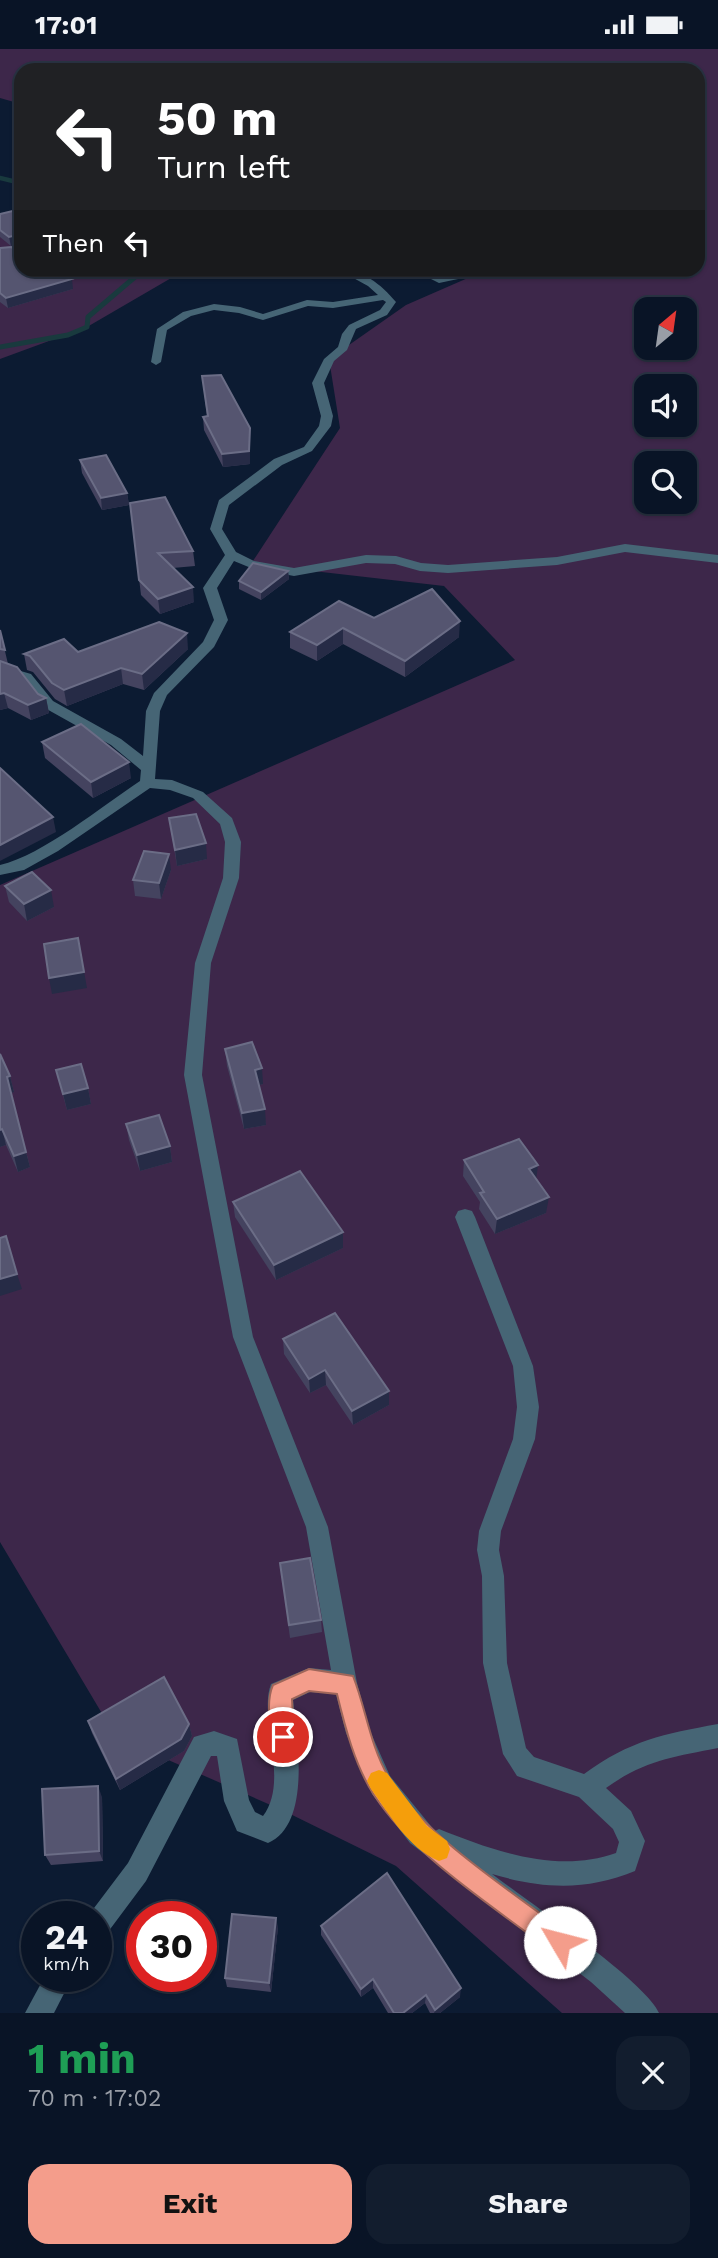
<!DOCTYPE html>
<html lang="en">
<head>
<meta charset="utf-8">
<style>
	:root { --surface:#091426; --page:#121d2e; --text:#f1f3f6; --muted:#999ea7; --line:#293343; --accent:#f49d8b }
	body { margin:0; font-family:"Work Sans",sans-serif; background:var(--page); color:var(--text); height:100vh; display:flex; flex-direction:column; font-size:26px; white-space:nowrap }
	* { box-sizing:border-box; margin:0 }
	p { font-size:23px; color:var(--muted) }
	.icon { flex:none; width:38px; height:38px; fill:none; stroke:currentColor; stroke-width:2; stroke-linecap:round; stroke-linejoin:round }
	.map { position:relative; height:1964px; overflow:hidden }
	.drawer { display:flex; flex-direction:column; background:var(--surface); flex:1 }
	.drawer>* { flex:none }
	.banner { position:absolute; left:14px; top:14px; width:691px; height:214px; border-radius:21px; box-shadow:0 2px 5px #0004,0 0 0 2px var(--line); background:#202124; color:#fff; overflow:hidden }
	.needle { width:46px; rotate:29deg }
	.fabs { position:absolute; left:634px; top:248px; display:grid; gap:14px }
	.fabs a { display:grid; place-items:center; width:63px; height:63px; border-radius:14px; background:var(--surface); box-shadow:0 2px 5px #0004,0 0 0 2px var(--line); font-size:35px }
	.speed { position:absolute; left:21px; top:1852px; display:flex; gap:14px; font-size:35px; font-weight:700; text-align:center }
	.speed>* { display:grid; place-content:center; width:91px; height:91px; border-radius:50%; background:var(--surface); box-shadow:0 2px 5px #0004,0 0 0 2px var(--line); line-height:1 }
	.speed small { font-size:18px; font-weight:400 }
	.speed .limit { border:10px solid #d22; background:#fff; color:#111 }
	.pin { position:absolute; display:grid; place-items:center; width:60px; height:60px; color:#fff; margin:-30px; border:4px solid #fff; border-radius:50%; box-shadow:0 2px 7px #0007 }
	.me { position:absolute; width:77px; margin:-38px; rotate:307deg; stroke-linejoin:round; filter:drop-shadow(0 0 5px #0008) }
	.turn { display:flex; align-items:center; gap:24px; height:147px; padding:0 28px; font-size:32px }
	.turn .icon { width:91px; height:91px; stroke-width:2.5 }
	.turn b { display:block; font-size:49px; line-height:60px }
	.then { display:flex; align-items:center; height:66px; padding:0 28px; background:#0003; gap:14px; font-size:26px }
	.round { display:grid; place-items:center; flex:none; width:74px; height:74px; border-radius:21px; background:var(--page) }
	.overview { display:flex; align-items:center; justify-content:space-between; height:119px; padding:0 28px }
	h1 { font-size:42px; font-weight:700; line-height:52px; color:#1e9e55 }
	.primary-button { display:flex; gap:14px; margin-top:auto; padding:14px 28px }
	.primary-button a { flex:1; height:80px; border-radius:21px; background:var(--accent); color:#111; font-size:28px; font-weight:700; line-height:80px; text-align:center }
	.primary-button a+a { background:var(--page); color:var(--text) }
	.status { display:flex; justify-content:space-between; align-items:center; height:49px; padding:0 35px; background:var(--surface); direction:ltr }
	.status svg { height:19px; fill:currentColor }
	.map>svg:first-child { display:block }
</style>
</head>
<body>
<div class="status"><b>17:01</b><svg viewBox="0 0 49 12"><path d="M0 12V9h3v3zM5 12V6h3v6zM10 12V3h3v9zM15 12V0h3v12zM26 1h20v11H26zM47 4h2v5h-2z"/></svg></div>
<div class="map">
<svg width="718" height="1964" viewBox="0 0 718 1964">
	<rect width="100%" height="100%" fill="#0c1b32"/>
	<!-- green -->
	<g fill="#3d274a" fill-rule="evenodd">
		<path d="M0,0H718V1964H562L396,1817L282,1761L116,1688L0,1493V836L515,611L444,537L251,515L340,379L329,310L406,256L477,225L513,220H698V21H21V55L0,49ZM646,261H684V299H646ZM646,338H684V376H646ZM646,415H684V453H646Z"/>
		<path d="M21,161V220L185,221L87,278L0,310V168Z"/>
	</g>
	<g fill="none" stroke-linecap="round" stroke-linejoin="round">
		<!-- stream-far1 -->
		<g stroke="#193a3e" stroke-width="4.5">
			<path d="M0,129L21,134"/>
			<path d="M140,224L144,220"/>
		</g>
		<!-- stream -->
		<path stroke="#193a3e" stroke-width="5" d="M0,298L68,286L87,278L88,268L142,222"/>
		<!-- minor -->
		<g fill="#466575" fill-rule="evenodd">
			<path d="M21,196V202L0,209V203Z"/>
			<path d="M337,220C362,220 381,235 396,253L387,266L356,280L347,301L334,312L324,334L333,367L331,377L312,402L282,416L229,456L222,480L236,503L254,512L294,519L366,506L396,507L421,514L448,516L557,508L625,495L718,506V514L625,503L557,516L448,524L420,522L395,515L366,514L294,527L251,519L234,512L217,539L228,571L214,598L167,646L160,662L155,730L172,731L203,743L232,769L241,793L239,829L211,914L202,1026L253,1288L328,1478L357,1634L370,1682L390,1727L435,1782L439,1780C494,1802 557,1825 616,1804L619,1793L613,1780L579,1748L517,1727L503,1705L483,1614L482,1527L477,1501L479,1482L513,1390L517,1358L513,1317L455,1168L458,1162L465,1160L472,1162L475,1168L533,1317L539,1358L535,1390L501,1482L499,1501L504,1527L507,1614L526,1699L534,1708L584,1725C631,1691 663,1685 718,1675V1699C673,1708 645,1711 606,1739L631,1762L645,1792L635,1822C587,1842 542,1840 492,1825C526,1851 646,1933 659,1964H625L591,1933L410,1794L372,1745L346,1684L336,1645L310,1643L293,1651C297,1688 312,1775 268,1794L237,1782L224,1752L217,1707H211L146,1832L105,1887L96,1891V1867H88L128,1814L194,1688L214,1682L237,1690L249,1751L255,1763L263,1767C290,1732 258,1668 271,1635L309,1619L331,1621L306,1478L233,1288L184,1026L195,914L223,829L225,793L220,775L193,749L170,741L150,739L58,802L24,821L0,826V816C43,806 102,757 140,732L141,721L111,696L43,658L21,631L0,624V616L31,625L53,652L121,690L143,707L146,662L154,644L203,593L214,571L203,539L225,506L210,480L219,451L274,410L304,398L319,377L321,367L312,334L324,310L338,298L342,285L349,276L380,261L386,253L383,251L333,259L308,257L263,271L239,264L214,261L191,267L167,281L161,313L156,316L151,313L157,280L183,263L214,255L240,258L263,265L307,251L333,253L378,246L368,237Z"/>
			<path d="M411,220C423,220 433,228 444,227C465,226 484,220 506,220L439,234Z"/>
			<path d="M45,1927H73L54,1964H25Z"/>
		</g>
	</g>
	<!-- wall -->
	<g fill="#44435f">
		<path d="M0,165L21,194L11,197L0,188Z"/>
		<path d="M21,195V220L73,240L8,259L0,253V199L20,203L19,196Z"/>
		<path d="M202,327L250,379V415L223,418L204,381L203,368L207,367Z"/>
		<path d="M80,411L127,444L129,456L102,461L82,424Z"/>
		<path d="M130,454L193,502L195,517L173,519L194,553L160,565L141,546Z"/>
		<path d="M288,522L289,530L261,551L239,540V532Z"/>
		<path d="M374,569L459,588L405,628L343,595L317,612L290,599V583Z"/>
		<path d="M0,581L8,615L38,645L46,649L49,664L31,671L8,659L0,661Z"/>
		<path d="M188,600L144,641L123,635L67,657L55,650L33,623L27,621L24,605Z"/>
		<path d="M42,693L131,729L93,749L45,709Z"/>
		<path d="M169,769L207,810L177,817Z"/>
		<path d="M171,821L161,850L135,847L133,831Z"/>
		<path d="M5,837L54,858L27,872L9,853Z"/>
		<path d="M225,1000L263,1035L259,1036L266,1076L244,1080L227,1017Z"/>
		<path d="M0,1005L10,1027L14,1043L11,1044L30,1118L18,1123L6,1096L0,1098Z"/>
		<path d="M56,1021L88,1039L91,1055L67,1061Z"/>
		<path d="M126,1075L170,1097L172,1113L140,1122L129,1091Z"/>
		<path d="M464,1111L536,1130L546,1164L495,1185L479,1160L480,1153L463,1127Z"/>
		<path d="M233,1153L343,1183V1199L276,1231L235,1168Z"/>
		<path d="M283,1290L389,1342V1356L353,1376L326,1336L310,1344L284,1305Z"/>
		<path d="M280,1514L321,1571L322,1583L290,1589Z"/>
		<path d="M88,1672L189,1675L192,1687L184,1702L120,1741L92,1684Z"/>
		<path d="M102,1748L103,1812L51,1816L45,1806Z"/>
		<path d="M321,1877L460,1948L440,1964H430L425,1954L412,1964H388L373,1939L361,1948L321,1886Z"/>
		<path d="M278,1878L271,1943L227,1938L225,1929Z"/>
	</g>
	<!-- shaded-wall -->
	<g fill="#262b46">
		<path d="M21,185V194L11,197L9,188Z"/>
		<path d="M72,230L73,240L8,259L6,249Z"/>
		<path d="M250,379V415L223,418L222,405Z"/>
		<path d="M127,444L129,456L102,461L101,449Z"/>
		<path d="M288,522L289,530L261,551V543Z"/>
		<path d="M193,538L194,553L160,565L158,550Z"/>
		<path d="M460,572L459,588L405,628V612Z"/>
		<path d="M343,579V595L317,612V596Z"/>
		<path d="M187,584L188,600L144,641L142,625Z"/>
		<path d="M121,619L123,635L67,657L64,641Z"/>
		<path d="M4,644L8,659L0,661V645Z"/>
		<path d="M46,649L49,664L31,671L28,656Z"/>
		<path d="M129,713L131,729L93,749L91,733Z"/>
		<path d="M53,768L56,783L0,812V796Z"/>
		<path d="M206,794L207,810L177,817L175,801Z"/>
		<path d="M169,805L171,821L161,850L159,834Z"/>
		<path d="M51,841L54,858L27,872L24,855Z"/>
		<path d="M78,889L87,939L52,945L49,929Z"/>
		<path d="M262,1019L263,1035L256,1037L255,1021Z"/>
		<path d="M10,1027L14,1043L11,1044L7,1028Z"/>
		<path d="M88,1039L91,1055L67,1061L63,1045Z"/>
		<path d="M265,1060L266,1076L244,1080L242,1064Z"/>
		<path d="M2,1080L6,1096L0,1098V1081Z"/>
		<path d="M170,1097L172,1113L140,1122L137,1106Z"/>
		<path d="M26,1103L30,1118L18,1123L14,1107Z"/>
		<path d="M538,1116L536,1132L529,1120Z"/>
		<path d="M549,1148L546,1164L495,1185L497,1170Z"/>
		<path d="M343,1183V1199L276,1231L274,1216Z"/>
		<path d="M17,1225L22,1240L0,1247V1230Z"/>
		<path d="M325,1321L326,1336L310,1344L309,1330Z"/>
		<path d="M389,1342V1356L353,1376L352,1362Z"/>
		<path d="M189,1675L192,1687L184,1702L120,1741L116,1730Z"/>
		<path d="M98,1737L102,1748L103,1812L99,1802Z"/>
		<path d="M276,1869L278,1878L271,1943L269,1934Z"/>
		<path d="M373,1930V1939L361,1948V1940Z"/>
		<path d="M461,1939L460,1948L440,1964H434L435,1961Z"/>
		<path d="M426,1946L425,1954L412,1964H403Z"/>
	</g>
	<!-- building -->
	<g fill="#555570" stroke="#6b6d86" stroke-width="2">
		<path d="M21,160V185L9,188L0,181V165Z"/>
		<path d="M11,198L21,203V220H55L72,230L6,249L0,244V199Z"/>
		<path d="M221,326L250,379L249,402L222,405L203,368L208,367L202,327Z"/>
		<path d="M106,406L127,444L101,449L80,411Z"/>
		<path d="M165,448L193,502L158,504L193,538L158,550L139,531L130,454Z"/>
		<path d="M253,514L288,522L261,543L239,532Z"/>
		<path d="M432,540L460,572L405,612L343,579L317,596L290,583L339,552L374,569Z"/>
		<path d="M159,573L187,584L142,625L121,619L64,641L52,634L30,607L24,605L64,590L78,603Z"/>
		<path d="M0,581L5,601L0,600Z"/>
		<path d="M0,612L17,618L38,645L46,649L28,656L4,644L0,645Z"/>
		<path d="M81,675L129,713L91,733L42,693Z"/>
		<path d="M0,719L53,768L0,796Z"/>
		<path d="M196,765L206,794L175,801L169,769Z"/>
		<path d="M144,802L169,805L159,834L133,831Z"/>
		<path d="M32,823L51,841L24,855L5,837Z"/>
		<path d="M78,889L84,923L49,929L44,895Z"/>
		<path d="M252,993L262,1019L255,1021L265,1060L242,1064L225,1000Z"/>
		<path d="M0,1005L10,1027L7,1028L26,1103L14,1107L2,1080L0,1081Z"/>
		<path d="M81,1015L88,1039L63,1045L56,1021Z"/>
		<path d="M159,1066L170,1097L137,1106L126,1075Z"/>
		<path d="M519,1090L538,1116L529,1120L549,1148L497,1170L480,1144L484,1143L464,1111Z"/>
		<path d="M300,1122L343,1183L274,1216L233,1153Z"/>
		<path d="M6,1187L17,1225L0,1230V1189Z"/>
		<path d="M335,1264L389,1342L352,1362L325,1321L309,1330L283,1290Z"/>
		<path d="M310,1509L321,1571L289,1576L280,1514Z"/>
		<path d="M164,1628L189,1675L181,1690L116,1730L88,1672Z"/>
		<path d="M98,1737L99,1802L45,1806L42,1740Z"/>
		<path d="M387,1824L461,1939L435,1961L426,1946L403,1964H394L373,1930L361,1940L321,1877Z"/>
		<path d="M232,1865L276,1869L269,1934L225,1929Z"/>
	</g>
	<!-- route -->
	<path fill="#f49d8b" stroke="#9f665a" stroke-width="2" d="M309,1620L353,1627C366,1660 370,1696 388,1727C422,1786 513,1843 568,1885L572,1893L568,1902L560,1905L551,1902C491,1855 416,1810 374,1746C355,1717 345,1678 337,1645L309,1642L292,1650L294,1688L291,1696L283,1699L275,1696C269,1680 266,1651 273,1636Z"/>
	<!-- slow -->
	<path fill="#f59e0b" d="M379,1721L387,1724L427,1777L447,1792L450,1800L447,1809L439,1812C408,1799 390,1766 371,1740L367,1732L371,1724Z"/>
</svg>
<div class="fabs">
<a><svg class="needle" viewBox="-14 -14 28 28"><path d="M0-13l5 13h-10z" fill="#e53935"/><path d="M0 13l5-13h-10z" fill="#999ea7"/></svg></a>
<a><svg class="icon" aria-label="sound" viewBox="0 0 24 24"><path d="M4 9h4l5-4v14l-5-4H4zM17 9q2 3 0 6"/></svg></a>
<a><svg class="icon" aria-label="search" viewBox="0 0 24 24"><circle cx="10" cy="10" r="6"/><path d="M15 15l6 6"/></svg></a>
</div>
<div class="speed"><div>24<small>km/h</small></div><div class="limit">30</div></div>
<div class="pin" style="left:283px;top:1688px;background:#d93025"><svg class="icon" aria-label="arrive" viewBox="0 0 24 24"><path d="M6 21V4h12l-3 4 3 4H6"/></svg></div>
<svg class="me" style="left:560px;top:1893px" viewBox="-20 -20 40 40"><circle r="19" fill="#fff"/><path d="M0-13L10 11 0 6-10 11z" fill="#f49d8b"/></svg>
<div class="banner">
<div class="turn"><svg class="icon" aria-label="left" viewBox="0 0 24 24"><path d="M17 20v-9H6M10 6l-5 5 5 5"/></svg><div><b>50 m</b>Turn left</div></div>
<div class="then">Then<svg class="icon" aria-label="left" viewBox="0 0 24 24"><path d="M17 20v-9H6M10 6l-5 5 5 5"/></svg></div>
</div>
</div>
<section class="drawer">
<div class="overview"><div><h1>1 min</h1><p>70 m · 17:02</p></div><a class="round"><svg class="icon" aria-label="close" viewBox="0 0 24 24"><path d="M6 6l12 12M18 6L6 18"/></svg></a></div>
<div class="primary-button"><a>Exit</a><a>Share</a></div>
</section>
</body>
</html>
